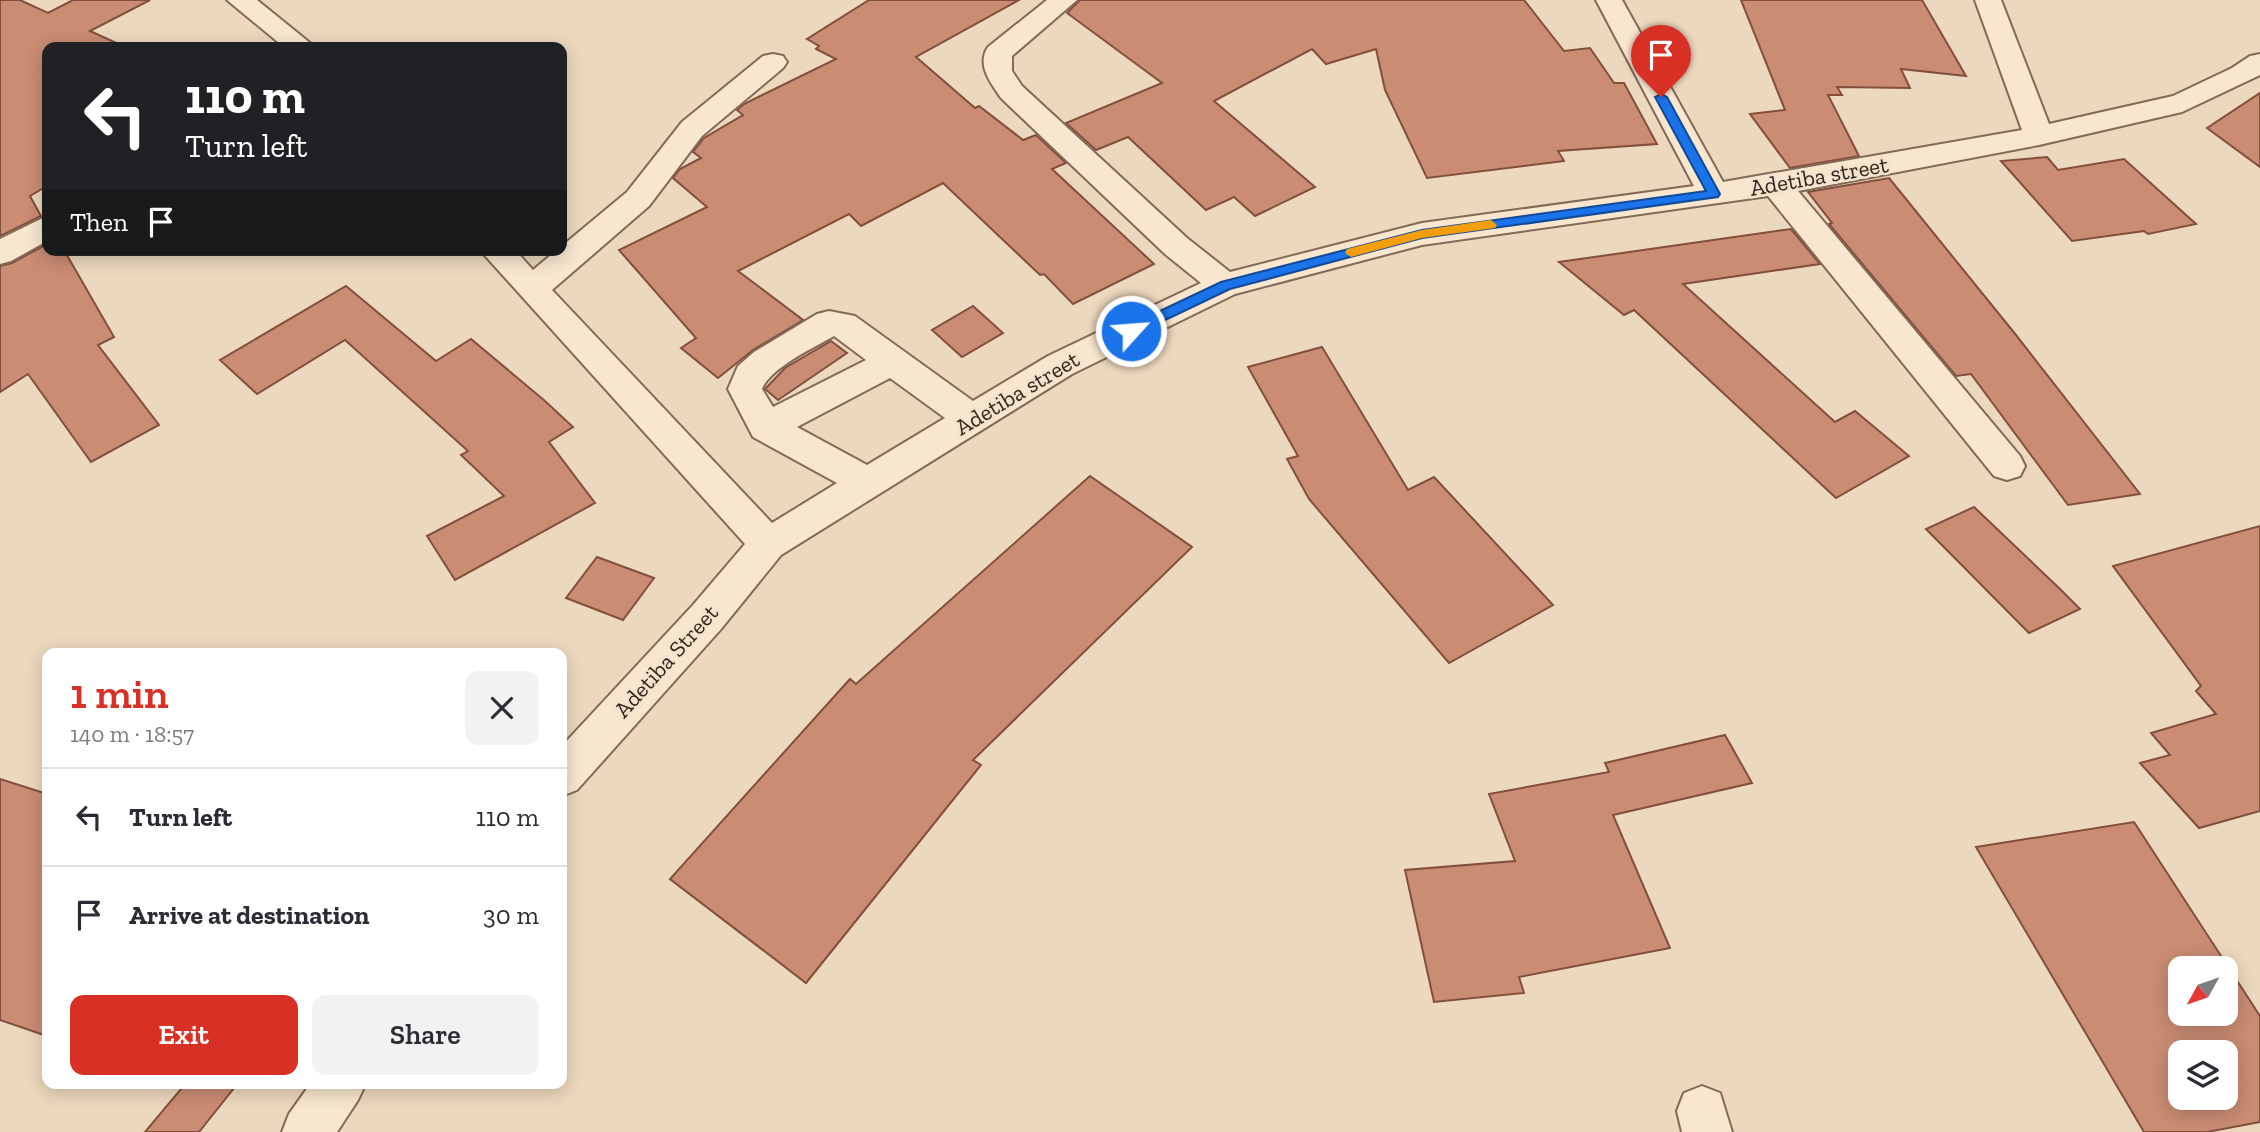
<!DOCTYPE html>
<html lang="en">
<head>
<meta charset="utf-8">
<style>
	:root { --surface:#fff; --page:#f2f2f3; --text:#2b2b33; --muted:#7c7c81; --line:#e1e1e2; --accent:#d93025 }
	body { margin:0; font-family:"Zilla Slab",serif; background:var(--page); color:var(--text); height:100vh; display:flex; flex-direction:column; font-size:26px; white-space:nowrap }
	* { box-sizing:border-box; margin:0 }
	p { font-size:23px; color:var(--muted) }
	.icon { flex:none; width:38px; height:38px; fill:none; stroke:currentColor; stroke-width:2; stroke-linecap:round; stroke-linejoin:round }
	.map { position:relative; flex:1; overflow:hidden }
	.panel { position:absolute; left:42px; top:648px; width:525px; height:441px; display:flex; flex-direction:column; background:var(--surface); border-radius:14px; box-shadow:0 4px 18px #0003 }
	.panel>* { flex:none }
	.banner { position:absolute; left:42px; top:42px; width:525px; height:214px; border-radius:14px; box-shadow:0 4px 18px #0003; background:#202124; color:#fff; overflow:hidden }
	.needle { width:46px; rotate:230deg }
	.buttons { position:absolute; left:2168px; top:956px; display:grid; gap:14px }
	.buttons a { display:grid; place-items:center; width:70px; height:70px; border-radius:14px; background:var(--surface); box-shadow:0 4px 18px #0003; font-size:35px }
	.pin { position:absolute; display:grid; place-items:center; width:60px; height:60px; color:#fff; margin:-72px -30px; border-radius:50% 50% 50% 0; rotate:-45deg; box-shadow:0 0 7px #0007 }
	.pin .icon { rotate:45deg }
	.me { position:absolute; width:77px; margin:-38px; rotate:64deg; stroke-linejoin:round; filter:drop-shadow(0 0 5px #0008) }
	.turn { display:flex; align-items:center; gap:24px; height:147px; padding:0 28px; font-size:32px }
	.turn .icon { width:91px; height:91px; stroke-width:2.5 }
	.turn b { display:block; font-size:49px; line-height:60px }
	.then { display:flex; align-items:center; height:66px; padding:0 28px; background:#0003; gap:14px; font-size:26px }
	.round { display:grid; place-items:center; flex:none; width:74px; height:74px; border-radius:14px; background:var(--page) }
	.overview { display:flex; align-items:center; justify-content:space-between; height:119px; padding:0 28px }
	h1 { font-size:42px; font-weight:600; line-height:52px; color:var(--accent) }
	.button { display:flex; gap:14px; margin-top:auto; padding:14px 28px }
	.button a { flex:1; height:80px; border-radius:14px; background:var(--accent); color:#fff; font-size:28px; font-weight:600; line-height:80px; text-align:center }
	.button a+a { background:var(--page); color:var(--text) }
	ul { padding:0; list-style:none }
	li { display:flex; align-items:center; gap:21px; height:98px; padding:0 28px; border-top:2px solid var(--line) }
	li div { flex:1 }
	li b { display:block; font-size:26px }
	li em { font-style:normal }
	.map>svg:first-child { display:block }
</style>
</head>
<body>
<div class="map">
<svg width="2260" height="1132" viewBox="0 0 2260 1132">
	<rect width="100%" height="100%" fill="#ecd8bd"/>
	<!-- building -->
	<g fill="#ca8c73" stroke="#824f3d" stroke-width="2" fill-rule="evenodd">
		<path d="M0,0H20L48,13L73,0H150L90,31L125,47H47V186L30,196L41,216L0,236Z"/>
		<path d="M869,0H1019L916,57L975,108L979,106L1023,140L1036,135L1066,163L1052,169L1154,264L1073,304L1044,274L1040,275L943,183L861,226L849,214L738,271L803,320L753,350L718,378L681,348L696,338L619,250L707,207L673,178L680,169L701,158L693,152L704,138L743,115L737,110L744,104L836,59L816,49L819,46L807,39Z"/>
		<path d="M1080,0H1524L1564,51L1590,48L1614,83H1624L1657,144L1558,151L1564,161L1427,178L1385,90L1376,49L1326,64L1312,49L1214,101L1315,187L1255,216L1234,197L1206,210L1128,137L1096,150L1066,123L1162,83L1067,13Z"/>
		<path d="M1741,0H1922L1966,76L1901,69L1910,88L1837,87L1842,95H1828L1859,156L1790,168L1750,114L1785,110Z"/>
		<path d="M2260,93V167L2207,128Z"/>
		<path d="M2047,157L2058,170L2124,159L2196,224L2148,234L2144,231L2072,241L2001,161Z"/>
		<path d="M1889,178L2016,335L2140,494L2068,505L1971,374L1956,376L1829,224L1832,223L1808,192Z"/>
		<path d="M1791,229L1820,264L1683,284L1835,422L1855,411L1909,456L1836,498L1634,310L1624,315L1559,262Z"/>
		<path d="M47,244V250H64L114,337L98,345L159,425L91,462L28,374L0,392V266L12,263Z"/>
		<path d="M346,286L436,361L471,339L545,401L573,427L549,442L595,503L455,580L427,536L504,496L461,455L468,451L345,340L257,394L220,360Z"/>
		<path d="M973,306L1003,333L962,357L932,330Z"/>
		<path d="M831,341L847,353L778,400L765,389L785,368Z"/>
		<path d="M1322,347L1408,490L1434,477L1553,605L1449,663L1309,499L1287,459L1298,456L1248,367Z"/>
		<path d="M1090,476L1192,547L973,760L981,765L806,983L670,879L850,679L856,684Z"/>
		<path d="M1974,507L2060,589L2080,609L2029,633L1926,529Z"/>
		<path d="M2260,526V811L2199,828L2140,763L2170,755L2151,733L2216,714L2196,691L2201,686L2113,566Z"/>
		<path d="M597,557L654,578L623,620L566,598Z"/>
		<path d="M1725,735L1752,783L1613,815L1670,948L1519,977L1524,993L1434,1002L1405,870L1515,861L1489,794L1609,772L1605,763Z"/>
		<path d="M0,779L47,794V1036L0,1020Z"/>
		<path d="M2134,822L2260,1016V1122L2207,1132H2144L1976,847ZM2180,968H2226V1013H2180ZM2180,1052H2226V1097H2180Z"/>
		<path d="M186,1083H238L199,1132H145Z"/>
	</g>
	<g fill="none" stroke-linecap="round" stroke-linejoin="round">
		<defs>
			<g id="minor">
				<path d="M227,0H257L315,47H284Z"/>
				<path d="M1047,0H1077L1012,56V71L1022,86L1187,238L1230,272L1422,223L1694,186L1596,0H1622L1723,182L2022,130L1975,0H2001L2049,124L2173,96L2232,68L2250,56L2260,54V75L2182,112L2039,145L1798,191L2020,456L2025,466L2020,476L2007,480L1994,476L1768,196L1422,245L1235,294L1072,374L781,555L721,629L577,790L562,796V746L693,605L745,544L480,250H515L533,270L557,250H562V246L627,192L682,122L763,56L773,54L783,56L787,62L783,68L702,136L649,206L552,290L772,523L837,483L753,437L728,389L738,366L754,352L817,314L829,311L855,316L973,401L1048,356L1201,283L1165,254L1001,98C991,83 976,65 988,47ZM834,336L866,360L773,407L762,389C770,368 815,347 834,336ZM890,378L945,418L867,465L797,427Z"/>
				<path d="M47,216V241L11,261L0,264V239Z"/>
				<path d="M311,1083H366L358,1100L337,1132H282L289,1114Z"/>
				<path d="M1702,1086L1720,1093L1732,1132H1682L1677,1111L1684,1093Z"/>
			</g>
		</defs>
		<!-- minor casing -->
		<use href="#minor" stroke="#836957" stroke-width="4"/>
		<!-- minor -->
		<use href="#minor" fill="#f8e6cf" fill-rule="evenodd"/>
	</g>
	<!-- route -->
	<path fill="#1a73e8" stroke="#114b97" stroke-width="2" d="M1661,94L1667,97L1720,194L1718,197L1422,238L1230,289L1136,334H1126L1124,331L1126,327L1221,282L1422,230L1706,191L1655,97Z"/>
	<!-- slow -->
	<path fill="#f59e0b" d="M1491,220L1497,225L1495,228L1422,238L1351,257L1345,253L1347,249L1422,230Z"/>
	<g text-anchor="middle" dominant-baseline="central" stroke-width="5" stroke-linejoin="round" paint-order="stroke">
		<!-- street labels -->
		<g font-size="23" fill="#33241b" stroke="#f4e3cc">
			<text transform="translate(1819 176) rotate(-10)">Adetiba street</text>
			<text transform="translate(1017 393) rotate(-31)">Adetiba street</text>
			<text transform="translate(666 661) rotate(-48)">Adetiba Street</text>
		</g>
	</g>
</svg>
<div class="buttons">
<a><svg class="needle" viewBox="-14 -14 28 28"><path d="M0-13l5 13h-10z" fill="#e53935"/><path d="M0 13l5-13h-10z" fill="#7c7c81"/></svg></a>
<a><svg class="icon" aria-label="layers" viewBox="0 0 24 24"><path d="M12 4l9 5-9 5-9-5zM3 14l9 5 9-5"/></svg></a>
</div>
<div class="pin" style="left:1661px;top:97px;background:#d93025"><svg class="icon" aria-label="arrive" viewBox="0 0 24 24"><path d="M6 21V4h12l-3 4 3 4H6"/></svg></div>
<svg class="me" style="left:1131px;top:331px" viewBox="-20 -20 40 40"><circle r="17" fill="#1a73e8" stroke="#fff" stroke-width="3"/><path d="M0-11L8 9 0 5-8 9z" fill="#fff"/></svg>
<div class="banner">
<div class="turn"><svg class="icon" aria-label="left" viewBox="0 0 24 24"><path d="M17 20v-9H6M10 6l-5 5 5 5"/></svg><div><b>110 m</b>Turn left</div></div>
<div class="then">Then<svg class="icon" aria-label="arrive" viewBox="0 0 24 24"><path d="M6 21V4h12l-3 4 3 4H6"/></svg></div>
</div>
<section class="panel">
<div class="overview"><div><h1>1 min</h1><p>140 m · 18:57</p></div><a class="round"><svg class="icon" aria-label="close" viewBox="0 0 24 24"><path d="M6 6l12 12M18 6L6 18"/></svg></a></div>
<ul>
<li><svg class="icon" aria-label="left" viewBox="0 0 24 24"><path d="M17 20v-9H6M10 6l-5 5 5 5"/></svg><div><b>Turn left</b></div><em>110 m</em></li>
<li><svg class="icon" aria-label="arrive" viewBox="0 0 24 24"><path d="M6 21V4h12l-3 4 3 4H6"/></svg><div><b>Arrive at destination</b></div><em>30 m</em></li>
</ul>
<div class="button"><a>Exit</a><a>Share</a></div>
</section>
</div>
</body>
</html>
